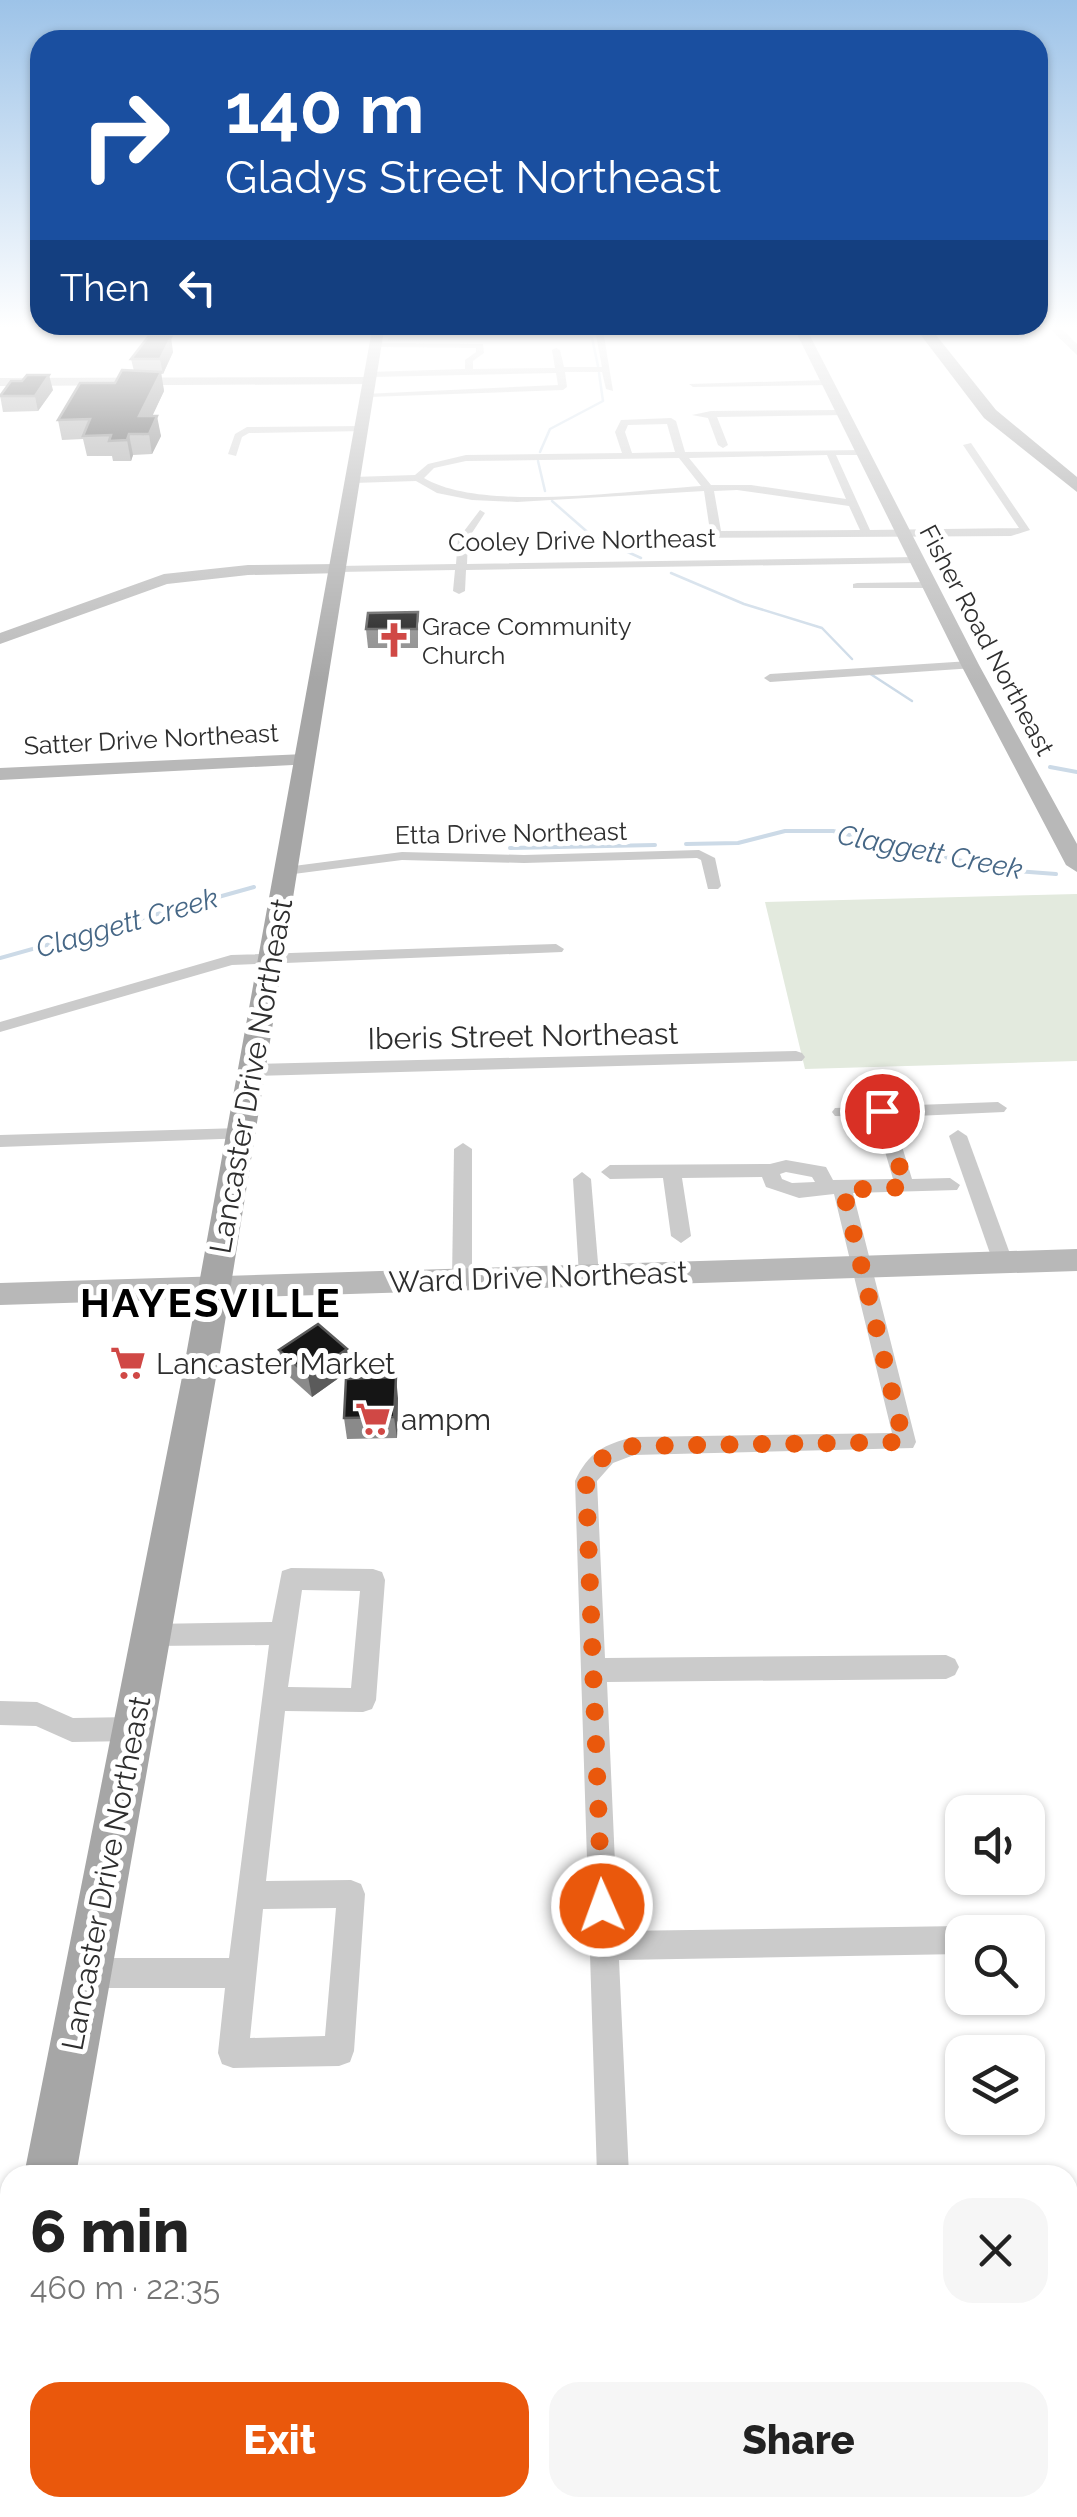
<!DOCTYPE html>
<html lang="en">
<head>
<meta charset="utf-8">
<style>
	:root { --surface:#fff; --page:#f6f6f6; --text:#222; --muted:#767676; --accent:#ea580c }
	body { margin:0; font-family:Raleway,sans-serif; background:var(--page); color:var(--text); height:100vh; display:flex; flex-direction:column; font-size:38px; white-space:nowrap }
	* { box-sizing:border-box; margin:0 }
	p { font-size:32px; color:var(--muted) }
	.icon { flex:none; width:55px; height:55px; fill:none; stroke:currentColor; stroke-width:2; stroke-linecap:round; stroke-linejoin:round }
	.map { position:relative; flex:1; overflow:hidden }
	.details { position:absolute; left:0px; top:2165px; width:1078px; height:352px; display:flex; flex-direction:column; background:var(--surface); border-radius:30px 30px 0 0; box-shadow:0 2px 8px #0004 }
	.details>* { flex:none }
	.top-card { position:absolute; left:30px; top:30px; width:1018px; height:305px; border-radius:30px; box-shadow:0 2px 8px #0004; background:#1a4fa0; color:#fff; overflow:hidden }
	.buttons { position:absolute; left:945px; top:1795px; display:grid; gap:20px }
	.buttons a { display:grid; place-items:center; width:100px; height:100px; border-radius:20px; background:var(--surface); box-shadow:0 2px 8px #0004; font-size:50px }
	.pin { position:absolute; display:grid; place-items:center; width:85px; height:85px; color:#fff; margin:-42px; border:5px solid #fff; border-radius:50%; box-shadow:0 2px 10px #0007 }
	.me { position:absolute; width:110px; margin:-55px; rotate:358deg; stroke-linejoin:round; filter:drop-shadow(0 0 8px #0008) }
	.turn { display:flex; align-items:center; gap:35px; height:210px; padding:0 30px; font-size:45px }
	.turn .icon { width:130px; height:130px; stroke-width:2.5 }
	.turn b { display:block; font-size:70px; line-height:85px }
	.then { display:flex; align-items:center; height:95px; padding:0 30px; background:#0003; gap:20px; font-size:38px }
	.round { display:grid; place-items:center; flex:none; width:105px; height:105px; border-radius:30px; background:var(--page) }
	.head { display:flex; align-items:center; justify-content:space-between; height:170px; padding:0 30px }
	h1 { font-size:60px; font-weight:800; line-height:75px }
	.action { display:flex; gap:20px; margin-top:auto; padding:20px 30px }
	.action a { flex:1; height:115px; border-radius:30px; background:var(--accent); color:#fff; font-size:40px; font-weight:800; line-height:115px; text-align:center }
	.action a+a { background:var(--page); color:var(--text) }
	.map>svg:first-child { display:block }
</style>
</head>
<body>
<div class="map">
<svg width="1077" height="2517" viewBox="0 0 1077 2517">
	<rect width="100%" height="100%" fill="#fff"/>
	<!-- green -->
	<path fill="#e3eade" d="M1077,894V1061L805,1069L765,902Z"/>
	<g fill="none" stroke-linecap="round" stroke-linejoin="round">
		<!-- stream-far1 -->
		<g stroke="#ccdae7" stroke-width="2.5">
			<path d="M389,339L592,338L598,366"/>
			<path d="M540,452L550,429L603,401L599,373"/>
			<path d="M538,461L545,491"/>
			<path d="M552,501L592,536L641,558"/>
			<path d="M671,573L744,604L822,628L852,659"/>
			<path d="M869,673L912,701"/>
		</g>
		<!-- stream -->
		<g stroke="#ccdae7" stroke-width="4">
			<path d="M1050,767L1077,772"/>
			<path d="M686,844L738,843L785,831H833L1001,870L1056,874"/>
			<path d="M510,848L655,845"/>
			<path d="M0,958L254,887"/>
		</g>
		<!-- street -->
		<g fill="#cbcbcb" fill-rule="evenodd">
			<path d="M548,330H556L557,332L553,334Z"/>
			<path d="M595,330H603L613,391L606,389L602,372H565L567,387L563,390L368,397L364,394L558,385L556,373L371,377L368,372L465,369V360L476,352V348L376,347L373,343L483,344L484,353L473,361V369L555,368L552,350L556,348L560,350L564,367H602Z"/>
			<path d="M828,380L831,385L693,387L689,384Z"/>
			<path d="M843,410L846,415L717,417L728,445L723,448L718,445L708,418L692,415L711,411Z"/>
			<path d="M671,418L676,421L685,452L866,450L863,455H836L870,530L1019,528L963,445L971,443L1030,530L1011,536L660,538L655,535L656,533L710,531L704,491L517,502L472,500L437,493L416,481L353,483L348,480L353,477L415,475L428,464L466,455L622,453L615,432L621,420ZM667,424L675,452L632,453L625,432L628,425ZM827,455L846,499L751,485H711L689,458ZM679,458L701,486C632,490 482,513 424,478L434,468L466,461ZM737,490L849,506L860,530L721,531L714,491Z"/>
			<path d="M362,426L365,431L249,433L242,437L236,456L228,454L235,434L247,427Z"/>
			<path d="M480,510L485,513L468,539L467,564L917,557L922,560L917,563L466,570L465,591L459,594L453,591L455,570L338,572L332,569L338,566L456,564L458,539Z"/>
			<path d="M857,583L929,582L935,585L929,588H853V584Z"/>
			<path d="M970,661L974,662V668L770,682L764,678L770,674Z"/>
			<path d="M699,850L715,858L721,886L718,889H708L701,860L697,858L524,863L402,860L286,875L279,871L286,867L402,852L524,855Z"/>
			<path d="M556,944L564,949L562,952L232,965L0,1032V1022L231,955Z"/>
			<path d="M796,1051L802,1053L805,1057L802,1061L252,1076L243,1070L252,1064Z"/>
			<path d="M998,1102L1007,1108L1004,1112L893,1117L912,1179L950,1178L960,1185L957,1190L853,1193L916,1442L913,1448L634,1455L613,1463L597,1481L605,1658L946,1655L955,1659L959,1667L955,1675L946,1679L607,1682L618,1931L962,1926L973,1932H962V1954L619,1960L629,2175H597L575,1481C588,1453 604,1444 634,1437L892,1433L834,1194L799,1198L766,1187L762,1177L682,1178L691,1236L681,1243L671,1236L663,1178L610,1179L601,1172L610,1165L770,1164L786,1160L826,1167L833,1180L893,1179L875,1117L835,1116L832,1112L835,1108ZM786,1172L812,1177L815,1182L792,1183L782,1179L780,1174Z"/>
			<path d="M241,1128L248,1130L250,1134L248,1138L0,1147V1135Z"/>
			<path d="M958,1130L967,1136L1013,1262L1010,1267H996L993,1262L949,1136Z"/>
			<path d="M463,1143L472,1149V1280L469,1285H455L452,1280L454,1149Z"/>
			<path d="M582,1172L591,1179L599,1275L589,1282L579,1275L573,1179Z"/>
			<path d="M291,1568L373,1569L382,1572L385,1580L376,1700L372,1709L363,1712L285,1711L266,1881L351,1880L361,1884L365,1894L354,2051L350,2062L339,2066L233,2068L222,2064L218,2053L225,1988H87L77,1983L72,1973L77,1963L87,1958H229L269,1645L151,1646L142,1643L139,1635L142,1627L151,1624L272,1622L282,1571ZM302,1590L360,1591L351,1688L288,1687ZM336,1908L325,2036L250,2038L263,1909Z"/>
			<path d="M0,1701L37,1702L73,1718L132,1717L141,1720L145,1729L141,1738L132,1741L72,1742L36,1726L0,1725Z"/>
			<path d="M1077,2325V2359L1068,2360V2326Z"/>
			<path d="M10,2345V2379L0,2380V2346Z"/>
			<rect x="609" y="2508" width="36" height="9"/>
			<path d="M1014,2508H1050L1052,2517H1016Z"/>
		</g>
		<!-- secondary -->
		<g fill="#b8b8b8" fill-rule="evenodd">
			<path d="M795,330H807L979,665L1077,844V872L1066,865L961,665Z"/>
			<path d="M1051,330H1063L1077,344V355Z"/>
			<path d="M375,377V383L370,384L0,386V378Z"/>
			<path d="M338,564L344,565V573L248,575L167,584L0,644V633L164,574L248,565Z"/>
			<path d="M305,754L315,760L312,764L0,780V768Z"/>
			<path d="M1077,1249V1271L0,1305V1283Z"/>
		</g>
		<!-- primary -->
		<g fill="#a6a6a6" fill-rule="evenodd">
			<path d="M372,330H384L217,1372L76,2175H24L183,1372Z"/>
			<path d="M10,2361V2468L0,2472V2365Z"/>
		</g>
		<!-- highway -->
		<path fill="#959595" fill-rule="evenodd" d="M917,330H932L996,410L1077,477V492L984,418Z"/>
	</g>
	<!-- wall -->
	<g fill="#8a8a8a">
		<path d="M173,352L163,374H161L164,391L152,416L161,436L152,454L133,455L131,461H113L112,456H87L83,439L62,440L58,420L134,371L131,359Z"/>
		<path d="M53,390L38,411L3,412L0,395Z"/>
		<path d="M418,612V648H368L366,629Z"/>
		<path d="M279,1350L350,1370L312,1397L283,1371Z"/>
		<path d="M398,1398L397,1438L347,1439L344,1418Z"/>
	</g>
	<!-- shaded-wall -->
	<g fill="#5b5b5b">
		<path d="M171,337L173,352L163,374L160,359Z"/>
		<path d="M161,372L164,391L143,436L139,416Z"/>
		<path d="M49,375L53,390L38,411L35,396Z"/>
		<path d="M157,416L161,436L152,454L149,434Z"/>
		<path d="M129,434L133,455L131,461L127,440Z"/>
		<path d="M347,1349L350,1370L312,1397L308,1376Z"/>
		<path d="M396,1377L398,1398L397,1438L394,1417Z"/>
	</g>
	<!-- building -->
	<g fill="#151515" stroke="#5b5b5b" stroke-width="2.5">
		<path d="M148,337H171L160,359H131Z"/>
		<path d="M122,370L161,372L139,416H157L149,434H129L127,440L109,441L111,435L83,436L90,419L58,420L80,383H115Z"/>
		<path d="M27,375H49L35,396H0L11,381H22Z"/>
		<path d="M418,612L417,629H366L368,613Z"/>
		<path d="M318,1324L347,1349L308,1376L279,1350Z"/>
		<path d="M396,1377L394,1417L344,1418L346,1379Z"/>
	</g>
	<!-- sky -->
	<linearGradient id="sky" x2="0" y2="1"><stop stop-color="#9dc3e8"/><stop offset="0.48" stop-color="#fff"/><stop offset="1" stop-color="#fff" stop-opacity="0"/></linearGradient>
	<rect width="1077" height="682" fill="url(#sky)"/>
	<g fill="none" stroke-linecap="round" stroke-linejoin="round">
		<!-- route -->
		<path stroke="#ea580c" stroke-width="18" stroke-dasharray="0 32.4" d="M602,1906L586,1481C596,1458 610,1451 634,1446L904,1442L843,1190L906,1187L882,1111"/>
	</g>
	<!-- icons -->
	<defs>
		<symbol id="church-bare" viewBox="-9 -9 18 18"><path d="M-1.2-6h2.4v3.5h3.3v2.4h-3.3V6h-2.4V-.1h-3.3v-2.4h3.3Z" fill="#d04845" stroke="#fff" stroke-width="2.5" paint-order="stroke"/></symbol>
		<symbol id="supermarket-bare" viewBox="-9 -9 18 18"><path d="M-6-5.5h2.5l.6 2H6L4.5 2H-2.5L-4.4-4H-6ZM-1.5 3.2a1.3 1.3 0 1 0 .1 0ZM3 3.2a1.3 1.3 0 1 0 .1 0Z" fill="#d04845" stroke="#fff" stroke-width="2.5" paint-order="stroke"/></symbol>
	</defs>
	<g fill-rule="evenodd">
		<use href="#church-bare" x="369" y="615" width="50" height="50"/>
		<use href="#supermarket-bare" x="103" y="1338" width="50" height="50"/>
		<use href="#supermarket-bare" x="348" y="1394" width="50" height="50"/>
	</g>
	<g text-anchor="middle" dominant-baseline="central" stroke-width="10" stroke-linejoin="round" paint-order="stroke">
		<!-- far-street labels -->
		<g font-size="25" fill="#2e2e2e" stroke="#fff">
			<text transform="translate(582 540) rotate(-1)">Cooley Drive Northeast</text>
			<text transform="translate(987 640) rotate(62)">Fisher Road Northeast</text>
			<text transform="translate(151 739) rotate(-3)">Satter Drive Northeast</text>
			<text transform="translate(511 833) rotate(-1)">Etta Drive Northeast</text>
		</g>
		<!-- far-poi labels -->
		<g font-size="25" fill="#2e2e2e" stroke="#fff" text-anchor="start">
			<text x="422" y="626">Grace Community<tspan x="422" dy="29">Church</tspan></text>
		</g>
		<!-- far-water labels -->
		<g font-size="28" font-style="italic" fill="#466786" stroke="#fff">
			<text transform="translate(930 852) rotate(11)">Claggett Creek</text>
			<text transform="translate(127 923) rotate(-16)">Claggett Creek</text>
		</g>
		<!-- street labels -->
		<g font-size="30" fill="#2e2e2e" stroke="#fff">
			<text transform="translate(523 1036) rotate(-1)">Iberis Street Northeast</text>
			<text transform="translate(251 1076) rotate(-80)">Lancaster Drive Northeast</text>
			<text transform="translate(538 1277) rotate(-2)">Ward Drive Northeast</text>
			<text transform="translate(106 1873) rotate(-79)">Lancaster Drive Northeast</text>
		</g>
		<!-- poi labels -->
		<g font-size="30" fill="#2e2e2e" stroke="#fff" text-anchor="start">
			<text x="156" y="1363">Lancaster Market</text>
			<text x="401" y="1419">ampm</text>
		</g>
		<!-- district labels -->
		<g font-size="40" font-weight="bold" letter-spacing="2.5" fill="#000" stroke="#fff">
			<text x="211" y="1302">HAYESVILLE</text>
		</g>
	</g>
</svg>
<div class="buttons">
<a><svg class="icon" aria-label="sound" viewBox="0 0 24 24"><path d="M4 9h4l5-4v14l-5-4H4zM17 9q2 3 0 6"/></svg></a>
<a><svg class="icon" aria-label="search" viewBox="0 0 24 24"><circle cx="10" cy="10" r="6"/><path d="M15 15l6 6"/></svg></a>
<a><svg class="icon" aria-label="layers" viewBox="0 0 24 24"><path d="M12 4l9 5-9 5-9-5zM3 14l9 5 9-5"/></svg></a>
</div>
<div class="pin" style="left:882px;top:1111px;background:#d93025"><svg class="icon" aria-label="arrive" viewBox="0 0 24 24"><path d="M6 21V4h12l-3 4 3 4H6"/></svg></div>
<svg class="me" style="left:602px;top:1906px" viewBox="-20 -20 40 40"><circle r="17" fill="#ea580c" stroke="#fff" stroke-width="3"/><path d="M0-11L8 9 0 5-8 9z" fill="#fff"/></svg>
<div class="top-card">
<div class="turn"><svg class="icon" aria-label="right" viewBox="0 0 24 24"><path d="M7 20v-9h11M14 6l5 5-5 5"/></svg><div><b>140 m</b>Gladys Street Northeast</div></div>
<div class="then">Then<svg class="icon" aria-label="left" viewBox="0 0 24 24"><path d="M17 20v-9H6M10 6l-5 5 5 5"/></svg></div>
</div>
<section class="details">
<div class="head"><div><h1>6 min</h1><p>460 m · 22:35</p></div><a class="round"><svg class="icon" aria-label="close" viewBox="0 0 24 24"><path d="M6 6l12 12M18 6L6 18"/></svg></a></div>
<div class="action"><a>Exit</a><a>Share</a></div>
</section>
</div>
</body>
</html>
